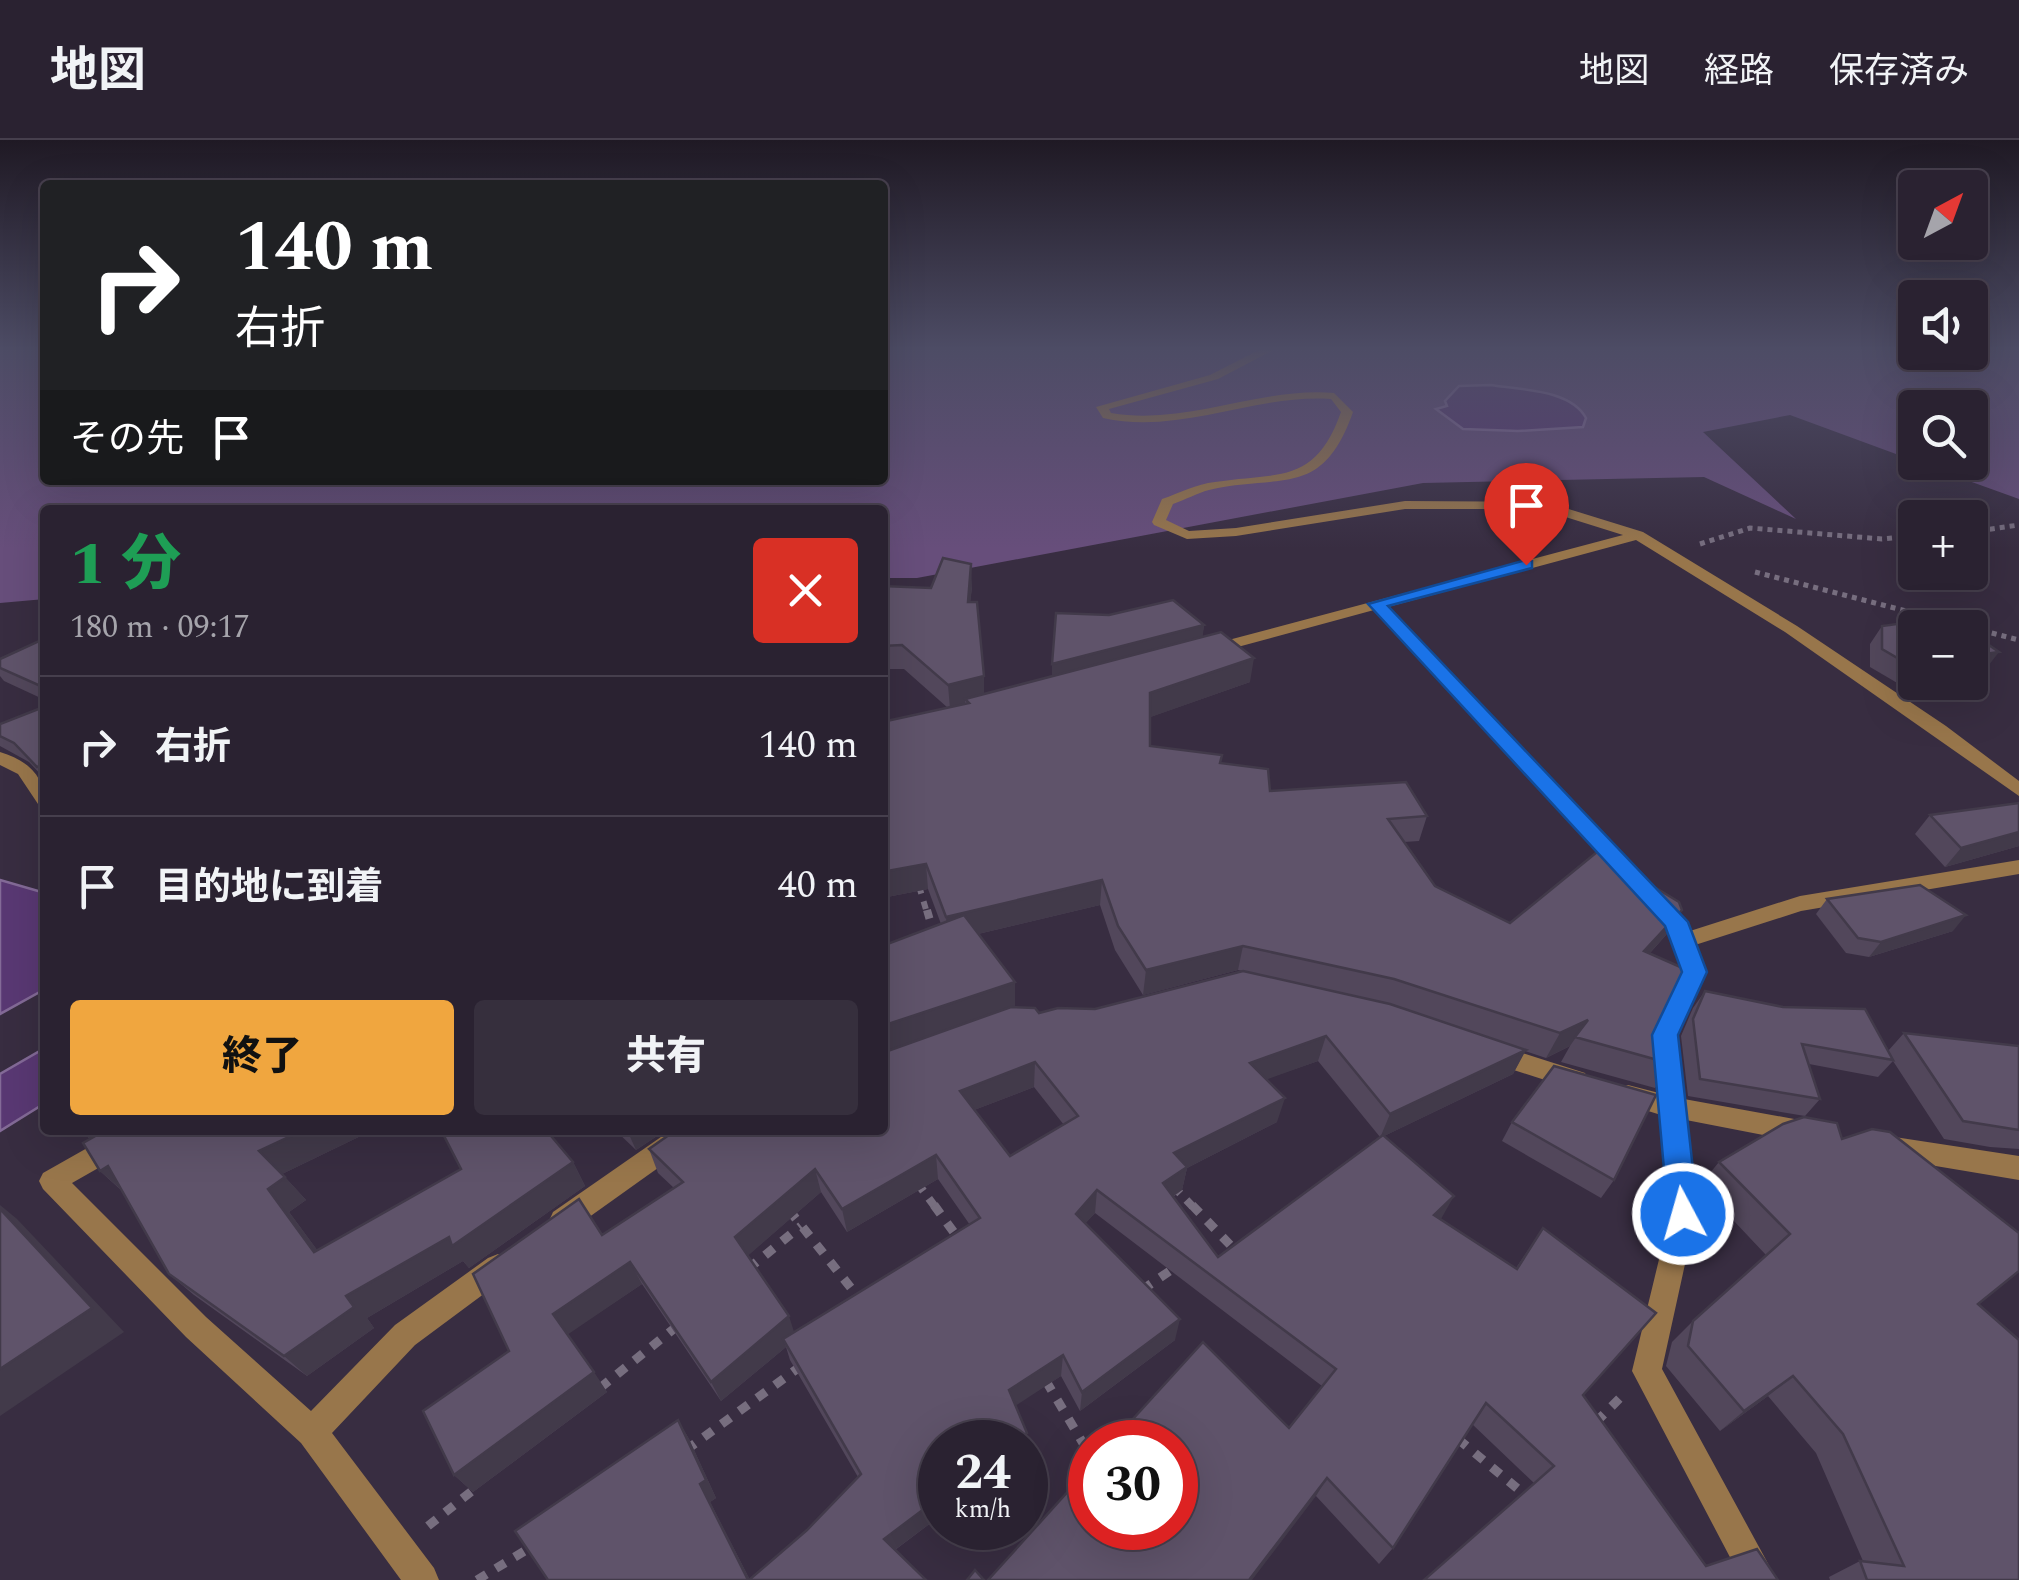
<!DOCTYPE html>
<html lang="ja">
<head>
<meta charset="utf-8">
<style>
	:root { --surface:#2a2231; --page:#362f3d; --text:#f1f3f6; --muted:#a5a4ab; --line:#463f4d; --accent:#f0a63f }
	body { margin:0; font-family:Spectral,"Noto Sans JP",serif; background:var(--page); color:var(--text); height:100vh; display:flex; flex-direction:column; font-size:38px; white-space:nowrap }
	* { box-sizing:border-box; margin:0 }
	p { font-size:32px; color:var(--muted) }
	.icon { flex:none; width:55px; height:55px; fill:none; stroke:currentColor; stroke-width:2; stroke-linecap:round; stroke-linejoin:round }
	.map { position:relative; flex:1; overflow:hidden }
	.drawer { position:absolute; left:40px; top:365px; width:848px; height:630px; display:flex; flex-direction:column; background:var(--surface); border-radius:10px; box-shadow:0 10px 40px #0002,0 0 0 2px var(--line) }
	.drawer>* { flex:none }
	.hud { position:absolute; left:40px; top:40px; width:848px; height:305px; border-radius:10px; box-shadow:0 10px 40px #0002,0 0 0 2px var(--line); background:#202124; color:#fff; overflow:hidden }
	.needle { width:65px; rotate:41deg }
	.fabs { position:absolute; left:1898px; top:30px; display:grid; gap:20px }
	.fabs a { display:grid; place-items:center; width:90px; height:90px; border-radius:10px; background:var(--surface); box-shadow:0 10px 40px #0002,0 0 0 2px var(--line); font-size:50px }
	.speed { position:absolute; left:918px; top:1280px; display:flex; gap:20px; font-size:50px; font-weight:700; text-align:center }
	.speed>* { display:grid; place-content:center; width:130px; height:130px; border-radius:50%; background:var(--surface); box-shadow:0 10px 40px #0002,0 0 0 2px var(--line); line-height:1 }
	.speed small { font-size:25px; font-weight:400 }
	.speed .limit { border:15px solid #d22; background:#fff; color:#111 }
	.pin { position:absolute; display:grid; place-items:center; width:85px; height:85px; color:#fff; margin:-102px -42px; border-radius:50% 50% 50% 0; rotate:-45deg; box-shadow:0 0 10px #0007 }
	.pin .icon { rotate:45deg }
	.me { position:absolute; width:110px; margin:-55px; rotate:354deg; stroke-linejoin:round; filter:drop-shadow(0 0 8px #0008) }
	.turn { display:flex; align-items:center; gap:35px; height:210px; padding:0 30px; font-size:45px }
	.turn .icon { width:130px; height:130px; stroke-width:2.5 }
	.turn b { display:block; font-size:70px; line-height:85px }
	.then { display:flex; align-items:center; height:95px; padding:0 30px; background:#0003; gap:20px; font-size:38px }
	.round { display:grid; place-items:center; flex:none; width:105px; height:105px; border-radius:10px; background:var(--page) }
	.overview { display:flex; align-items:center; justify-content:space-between; height:170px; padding:0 30px }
	h1 { font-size:60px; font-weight:800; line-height:75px; color:#1e9e55 }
	.cta { display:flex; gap:20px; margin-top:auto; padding:20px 30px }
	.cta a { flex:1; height:115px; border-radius:10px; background:var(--accent); color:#111; font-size:40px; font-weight:800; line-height:115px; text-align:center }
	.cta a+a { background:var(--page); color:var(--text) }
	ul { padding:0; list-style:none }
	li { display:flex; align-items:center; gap:30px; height:140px; padding:0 30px; border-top:2px solid var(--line) }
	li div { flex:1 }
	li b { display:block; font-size:38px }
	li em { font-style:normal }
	header { display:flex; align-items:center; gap:60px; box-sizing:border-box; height:140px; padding:0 50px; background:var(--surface); border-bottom:2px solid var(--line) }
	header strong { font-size:48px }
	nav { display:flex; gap:55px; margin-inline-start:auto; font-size:35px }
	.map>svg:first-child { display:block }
</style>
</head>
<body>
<header>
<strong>地図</strong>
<nav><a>地図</a><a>経路</a><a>保存済み</a></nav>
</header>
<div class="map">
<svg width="2019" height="1440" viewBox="0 0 2019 1440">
	<rect width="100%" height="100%" fill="#382d41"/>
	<!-- green -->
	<path fill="#674e7b" d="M0,207H45V340H882L883,207H1915V212H1970V207H2019V359L1919,323L1970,322V268H1915V321L1790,275L1703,292L1796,379L1704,337L1423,343L917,438H883L882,370H45V459L0,463Z"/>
	<!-- water -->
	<g fill="#593873" stroke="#836a97" stroke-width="2.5">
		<path d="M1491,245C1520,250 1570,249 1586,278L1583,287L1518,291L1463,289L1436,269L1447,266L1445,261L1459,246Z"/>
		<path d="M0,740L45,753V849L0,874Z"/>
		<path d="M45,908V963L0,991V934Z"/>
	</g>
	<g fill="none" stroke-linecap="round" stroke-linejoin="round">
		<!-- path-far3 -->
		<g stroke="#776e7f" stroke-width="5" stroke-dasharray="5 5" stroke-linecap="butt">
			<path d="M1970,392L2019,385"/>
			<path d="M1700,404L1750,388L1882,399L1915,396"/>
			<path d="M1755,432L1941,480"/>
			<path d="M1953,483L2019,500"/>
		</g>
		<!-- path-far2 -->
		<g stroke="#776e7f" stroke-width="6" stroke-dasharray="8 8" stroke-linecap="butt">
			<path d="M882,557L888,586"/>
			<path d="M919,746L927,773"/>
		</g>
		<!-- path-far1 -->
		<g stroke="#776e7f" stroke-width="8" stroke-dasharray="9 9" stroke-linecap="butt">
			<path d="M927,770L933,791"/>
			<path d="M918,1044L936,1068"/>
			<path d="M1174,1047L1194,1068"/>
		</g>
		<!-- path -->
		<g stroke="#776e7f" stroke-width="9" stroke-dasharray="11 11" stroke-linecap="butt">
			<path d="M934,1065L958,1098"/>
			<path d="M1192,1065L1235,1110"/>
			<path d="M789,1070L859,1158"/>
			<path d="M748,1129L801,1086"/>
			<path d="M1142,1150L1177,1126"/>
			<path d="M1046,1241L1090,1315"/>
			<path d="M600,1248L676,1187"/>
			<path d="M1596,1282L1622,1256"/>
			<path d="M1458,1299L1524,1354"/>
			<path d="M686,1310L801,1226"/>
			<path d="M428,1386L477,1347"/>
			<path d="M477,1440L531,1407"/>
		</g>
		<!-- street -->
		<g fill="#98764b" fill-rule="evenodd">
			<path d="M1265,207H1279L1218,239L1109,269L1111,273C1187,286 1258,247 1334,253L1353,272C1322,360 1281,333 1209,350C1197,353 1185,360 1173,364L1166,380L1189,391L1236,388L1405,361L1546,362L1643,392L1797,486L1946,586L2019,641V656L1785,492L1636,400L1388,467L1683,776L1690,791L1800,756L2019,720V734L1801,771L1695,805L1705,832L1677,895L1684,959L1805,981L1814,984L1818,992L1814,1000L1805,1003L1686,980L1696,1074L1662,1229L1777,1440H1742L1632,1231L1670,1074L1661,975L1619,962L1616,955L1619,948L1628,945L1659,953L1653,895L1683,832L1667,785L1374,470L1208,515L1200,510L1202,507L1623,395L1540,369H1405L1236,396L1187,399L1154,385L1152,382L1162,359C1180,353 1196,344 1215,342C1280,332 1315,345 1341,272L1331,259C1252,254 1181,295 1103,278L1096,267L1210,235Z"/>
			<path d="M0,612C29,621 45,636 45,666L38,664L18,634L0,625Z"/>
			<path d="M1494,904L1585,933L1588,940L1585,947L1576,950L1486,921L1482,914L1486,907Z"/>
			<path d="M119,990H155L151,998L72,1043L206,1177L311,1271L395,1185L488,1118L498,1114L508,1118L512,1127L508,1136L415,1205L332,1293L434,1428L439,1440H401L301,1303L186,1197L43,1049L39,1041L43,1033Z"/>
			<path d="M671,990H704L700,998L571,1090L562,1093L553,1090L549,1081L553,1072Z"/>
			<path d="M1888,996L2019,1016V1040L1888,1018L1879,1015L1875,1007L1879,999Z"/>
		</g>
	</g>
	<!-- wall -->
	<g fill="#52475b" fill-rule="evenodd">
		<path d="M882,446L931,448L972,447L970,462L984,554L1052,536V524L1204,485L1202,497L1250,542L1150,577V606L1220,623L1270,651L1427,676L1419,701L1404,702L1435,746L1510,783L1682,770L1666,795L1650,813L1666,871L1672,924L1655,948L1561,922L1570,906L1546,918L1525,911L1513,934L1384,996L1441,1079L1516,1128L1543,1088L1583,1255L1706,1426L1778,1440H1424L1534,1343L1472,1284L1393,1408L1379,1424L1316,1356L1289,1288L1322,1246L1095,1073L1085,1083L1175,1200L1080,1271L1061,1236L1015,1265L1026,1311L895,1410L926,1440H548L678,1280L689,1299L716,1358L710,1362L750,1440L807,1390L858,1337L790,1220L786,1207L721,1261L642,1144L567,1194L607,1252L473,1352L454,1335L509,1211L602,1095L674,1048L658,1033L649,1009L882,990L941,784L928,749L882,758L948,568L904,529H882ZM1100,765L1115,810L1143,855L1238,830L1242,831L1095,869L1039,873L1012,867L1015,866L978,794ZM1318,921L1380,997L1218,1117L1173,1057L1182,1050L1187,1028L1277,982L1266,939ZM1034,947L1064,985L1010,1016L974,970ZM938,1039L970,1085L794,1192L747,1116L821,1052L847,1092Z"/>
		<path d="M1882,486L1915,488V541L1899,544L1870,527V504Z"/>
		<path d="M45,503V560L4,541L0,536V519Z"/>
		<path d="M45,571V639L29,622L0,606V584Z"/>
		<path d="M2019,663V706L1945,727L1915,694L1930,675Z"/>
		<path d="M1827,759L1953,791L1869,817L1846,813L1816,774Z"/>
		<path d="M1705,851L1888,911L1904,893L2019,906V1009L1990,1007L1944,999L1893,921L1878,937L1809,924L1820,959L1805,976L1688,956L1681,896L1693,868Z"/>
		<path d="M1512,982L1614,1040L1601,1058L1502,1001Z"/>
		<path d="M81,990H373L282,1034L306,1060L289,1072L317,1110L573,1022L585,1046L469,1128L463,1121L367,1178L374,1188L307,1236L194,1155L169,1134L122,1051L100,1031L90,999Z"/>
		<path d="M615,990H666L636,1010Z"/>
		<path d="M1842,999L1978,1164L2019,1440L1863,1421L1816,1313L1768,1256L1720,1291L1666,1226L1672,1202L1693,1181L1766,1115L1700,1045L1719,1022Z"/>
		<path d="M1860,1421L1867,1440H1830L1829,1437Z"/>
	</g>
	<!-- shaded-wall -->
	<g fill="#423a4a">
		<path d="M971,424L972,447L968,485V462Z"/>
		<path d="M1204,485L1202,503L1052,542V524Z"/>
		<path d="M1999,512L1985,530L1970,532V516Z"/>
		<path d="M1254,518L1250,542L1148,578L1150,553Z"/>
		<path d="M1915,525V541L1899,544L1911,526Z"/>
		<path d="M984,536V560L965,559V565L950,569L948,545Z"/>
		<path d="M45,624V638L37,627Z"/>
		<path d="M2019,692V706L1945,727L1961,708Z"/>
		<path d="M926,724L928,749L882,758V732Z"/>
		<path d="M1102,740L1100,765L948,801L946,777Z"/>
		<path d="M1682,770L1666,795L1629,836L1644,811Z"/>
		<path d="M1966,775L1953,791L1869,817L1881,802Z"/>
		<path d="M1243,806L1238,830L1143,855L1146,830Z"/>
		<path d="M1015,842V866L882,912V886Z"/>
		<path d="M1588,880L1570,906L1546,918L1560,893Z"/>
		<path d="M1326,896L1318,921L1243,948L1250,923Z"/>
		<path d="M1526,910L1513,934L1380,998L1390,974Z"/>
		<path d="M1035,922L1034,947L961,975L960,951Z"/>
		<path d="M1285,958L1277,982L1187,1028L1182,1050L1158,1066L1163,1043L1174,1013Z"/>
		<path d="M81,990H112L92,1001Z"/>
		<path d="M304,990H373L280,1035L259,1011Z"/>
		<path d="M627,990H666L636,1010Z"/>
		<path d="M936,1015L938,1039L847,1092L842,1069Z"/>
		<path d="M573,1022L585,1046L469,1128L463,1121L367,1178L374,1188L307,1236L284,1216L346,1156Z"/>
		<path d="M108,1026L126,1054L100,1031Z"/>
		<path d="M815,1029L821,1052L743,1120L735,1097Z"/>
		<path d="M285,1037L306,1060L289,1072L335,1134L314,1112L268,1049Z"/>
		<path d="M1097,1050L1095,1073L1074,1096L1076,1074Z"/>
		<path d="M1454,1056L1441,1079L1434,1075Z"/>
		<path d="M0,1065L17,1079L124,1192L0,1276Z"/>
		<path d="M630,1122L642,1144L567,1195L553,1174Z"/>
		<path d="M789,1176L796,1198L783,1199L786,1207L721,1261L711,1242Z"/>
		<path d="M1180,1179L1175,1200L1080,1271L1082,1252Z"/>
		<path d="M1063,1215L1061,1236L1009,1270V1250Z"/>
		<path d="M594,1232L607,1252L473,1352L454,1335Z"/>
		<path d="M1793,1236L1768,1256L1720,1291L1744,1271Z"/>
		<path d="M678,1280L689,1299L716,1358L710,1362L750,1440H748L700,1344Z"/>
		<path d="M1027,1293L1026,1311L1025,1312V1302H1014Z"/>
		<path d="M1327,1338L1316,1356L1252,1440H1249Z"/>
		<path d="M940,1357V1376L888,1415L884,1399Z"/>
	</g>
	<!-- building -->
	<g fill="#5f536a" stroke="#423a4a" stroke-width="2.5" fill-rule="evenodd">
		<path d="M943,418L971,424L968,462H977L984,536L948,545L902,505L882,506V446L931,448Z"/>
		<path d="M1173,460L1204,485L1052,524L1056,473L1109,475Z"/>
		<path d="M1948,477L1963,488H1915V525L1911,526L1882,509V486Z"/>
		<path d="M1221,492L1254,518L1150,553V606L1222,615L1220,623L1268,629L1270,651L1406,642L1427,676L1388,679L1435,746L1510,783L1597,712L1679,762L1682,770L1644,811L1685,829L1666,871L1672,924L1575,897L1588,880L1560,893L1394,839L1243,806L1146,830L1118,786L1102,740L946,777L926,724L882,732V582L969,563L965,559Z"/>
		<path d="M1970,492L1999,512L1970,516Z"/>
		<path d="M39,501L45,503V548L0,528V519Z"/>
		<path d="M41,568L45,571V624L37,627L14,603L0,596V584Z"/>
		<path d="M2019,663V692L1961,708L1930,675Z"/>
		<path d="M1920,745L1966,775L1881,802L1858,798L1827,759Z"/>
		<path d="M964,775L1015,842L882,886V806Z"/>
		<path d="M1243,831L1390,864L1526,910L1390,974L1326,896L1250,923L1285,958L1174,1013L1187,1027L1163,1043L1218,1117L1383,995L1454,1056L1434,1075L1517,1129L1543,1088L1656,1173L1583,1255L1706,1426L1757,1409L1778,1440H1424L1554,1326L1486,1263L1393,1408L1327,1338L1249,1440H988L1090,1327V1388H1175V1302H1112L1203,1202L1289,1288L1336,1229L1097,1050L1076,1074L1180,1179L1082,1252L1063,1215L1009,1250L1027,1293L1014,1302H940V1357L884,1399L926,1440H749L807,1390L861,1334L783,1199L980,1078L936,1015L842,1069L815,1029L735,1097L789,1176L711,1242L630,1122L553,1174L594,1232L454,1335L423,1271L509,1211L473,1134L579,1059L602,1095L683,1042L649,1009L676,990H882V913L1011,867L1035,868L1039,873L1058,868L1095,869ZM1035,922L1078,976L1010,1016L960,951Z"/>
		<path d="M1705,851L1783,867L1865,869L1893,920L1802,904L1820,959L1700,939L1693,879Z"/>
		<path d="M1904,893L2019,906V990L1963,981Z"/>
		<path d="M1554,926L1656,955L1614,1040L1512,982Z"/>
		<path d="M1804,977L1837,983L1842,999L1872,989L1890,992L2019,1093V1131L1978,1164L2019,1200V1440H1867L1860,1421L1904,1426L1843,1294L1793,1236L1744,1271L1688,1206L1693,1181L1790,1094L1719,1022L1783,984Z"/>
		<path d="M106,990H304L259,1011L285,1037L268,1049L314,1112L461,1029L441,990H546L573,1022L452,1106L449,1097L346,1156L354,1167L284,1216L169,1134L108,1026L100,1031L83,1003Z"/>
		<path d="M0,1069L92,1168L0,1229Z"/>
		<path d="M678,1280L706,1340L700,1344L748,1440H548L515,1391Z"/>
		<path d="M975,1430L984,1440H967Z"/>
	</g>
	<!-- sky -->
	<linearGradient id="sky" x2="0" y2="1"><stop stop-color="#1f1924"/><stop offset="0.51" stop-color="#4d4c65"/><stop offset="1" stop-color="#4d4c65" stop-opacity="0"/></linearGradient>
	<rect width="2019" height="409" fill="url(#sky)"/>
	<!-- route -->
	<path fill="#1a73e8" stroke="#114b97" stroke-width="2.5" d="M1526,420L1532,421V428L1388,466L1688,782L1707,832L1678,895L1698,1074L1694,1084L1683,1089L1672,1084L1668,1074L1652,895L1682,832L1665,786L1368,464Z"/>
</svg>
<div class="fabs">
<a><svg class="needle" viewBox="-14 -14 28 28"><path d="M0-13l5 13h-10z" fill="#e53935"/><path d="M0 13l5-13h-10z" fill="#a5a4ab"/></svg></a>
<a><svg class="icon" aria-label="sound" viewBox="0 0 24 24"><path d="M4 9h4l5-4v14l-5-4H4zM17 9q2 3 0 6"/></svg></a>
<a><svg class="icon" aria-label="search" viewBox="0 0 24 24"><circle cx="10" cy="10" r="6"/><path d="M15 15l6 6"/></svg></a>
<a>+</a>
<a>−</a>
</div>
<div class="speed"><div>24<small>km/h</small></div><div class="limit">30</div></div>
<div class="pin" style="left:1526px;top:425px;background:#d93025"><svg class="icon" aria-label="arrive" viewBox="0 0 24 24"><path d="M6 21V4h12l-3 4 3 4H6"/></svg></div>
<svg class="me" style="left:1683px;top:1074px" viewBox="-20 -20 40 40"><circle r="17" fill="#1a73e8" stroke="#fff" stroke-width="3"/><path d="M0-11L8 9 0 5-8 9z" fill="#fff"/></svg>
<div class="hud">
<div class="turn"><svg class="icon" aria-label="right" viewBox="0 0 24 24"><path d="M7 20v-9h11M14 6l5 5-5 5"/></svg><div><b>140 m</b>右折</div></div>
<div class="then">その先<svg class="icon" aria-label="arrive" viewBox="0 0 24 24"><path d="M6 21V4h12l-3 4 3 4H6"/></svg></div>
</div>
<section class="drawer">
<div class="overview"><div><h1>1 分</h1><p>180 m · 09:17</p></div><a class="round" style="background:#d93025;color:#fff"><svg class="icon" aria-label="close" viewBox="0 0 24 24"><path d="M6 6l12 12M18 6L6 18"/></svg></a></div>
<ul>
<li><svg class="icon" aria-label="right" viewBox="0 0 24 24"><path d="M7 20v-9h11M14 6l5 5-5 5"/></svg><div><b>右折</b></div><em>140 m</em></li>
<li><svg class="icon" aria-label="arrive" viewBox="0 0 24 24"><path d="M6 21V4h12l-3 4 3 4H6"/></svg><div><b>目的地に到着</b></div><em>40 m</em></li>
</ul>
<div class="cta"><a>終了</a><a>共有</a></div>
</section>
</div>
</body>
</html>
